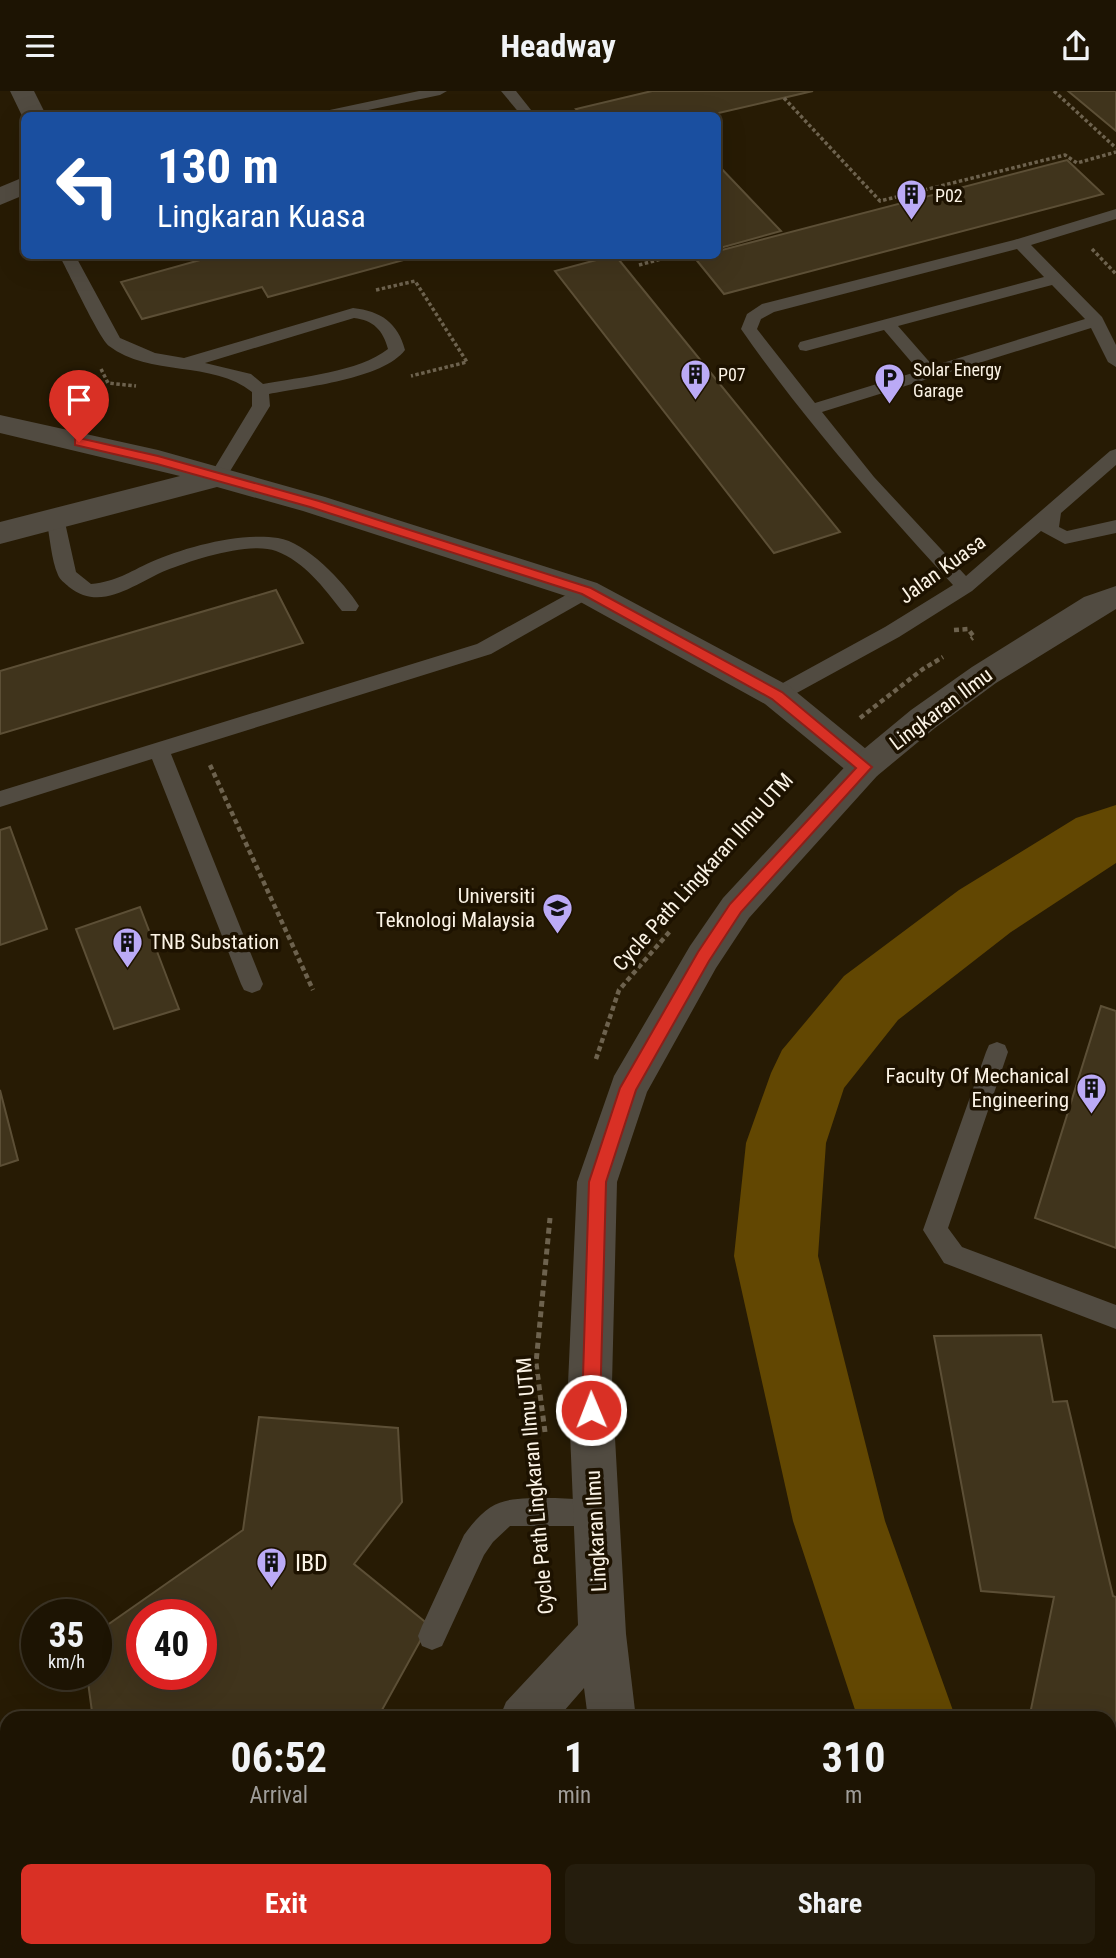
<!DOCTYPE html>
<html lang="en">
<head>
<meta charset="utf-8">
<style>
	:root { --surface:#1d1403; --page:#251d0d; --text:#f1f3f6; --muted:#a09e9a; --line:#3b3325; --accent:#d93025 }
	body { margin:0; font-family:"Roboto Condensed",sans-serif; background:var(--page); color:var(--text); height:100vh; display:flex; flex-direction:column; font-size:26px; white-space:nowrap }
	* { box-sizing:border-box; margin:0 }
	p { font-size:23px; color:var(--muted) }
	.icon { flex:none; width:38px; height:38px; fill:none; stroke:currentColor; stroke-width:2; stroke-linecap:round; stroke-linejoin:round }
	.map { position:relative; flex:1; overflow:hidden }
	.side { position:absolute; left:0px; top:1620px; width:1116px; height:247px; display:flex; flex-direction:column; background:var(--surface); border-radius:21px 21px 0 0; box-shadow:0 7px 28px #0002,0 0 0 2px var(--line) }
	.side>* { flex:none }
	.guide { position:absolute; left:21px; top:21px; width:700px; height:147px; border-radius:10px; box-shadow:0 7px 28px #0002,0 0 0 2px var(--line); background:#1a4fa0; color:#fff; overflow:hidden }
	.speed { position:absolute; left:21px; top:1508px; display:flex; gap:14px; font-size:35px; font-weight:700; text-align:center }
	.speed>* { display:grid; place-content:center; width:91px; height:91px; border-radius:50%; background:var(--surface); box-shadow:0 7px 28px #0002,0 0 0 2px var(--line); line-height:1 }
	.speed small { font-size:18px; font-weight:400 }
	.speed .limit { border:10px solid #d22; background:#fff; color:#111 }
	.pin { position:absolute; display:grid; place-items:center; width:60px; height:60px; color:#fff; margin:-72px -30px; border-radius:50% 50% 50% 0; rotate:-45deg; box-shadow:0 0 7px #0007 }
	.pin .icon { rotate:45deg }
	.me { position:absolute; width:77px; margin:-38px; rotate:359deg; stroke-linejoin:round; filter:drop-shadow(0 0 5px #0008) }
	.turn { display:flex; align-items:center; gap:24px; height:147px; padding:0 21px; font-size:32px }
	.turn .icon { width:91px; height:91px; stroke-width:2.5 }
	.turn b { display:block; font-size:49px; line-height:60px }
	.eta { display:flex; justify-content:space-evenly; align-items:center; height:119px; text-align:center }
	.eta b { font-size:42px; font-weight:700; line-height:49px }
	.cta { display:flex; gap:14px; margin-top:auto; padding:14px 21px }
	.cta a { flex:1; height:80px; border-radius:10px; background:var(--accent); color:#fff; font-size:28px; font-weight:700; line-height:80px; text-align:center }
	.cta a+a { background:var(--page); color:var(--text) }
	header { display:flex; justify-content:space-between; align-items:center; height:91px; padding:0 21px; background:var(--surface); font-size:32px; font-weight:700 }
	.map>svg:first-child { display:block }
</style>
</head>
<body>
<header><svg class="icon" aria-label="menu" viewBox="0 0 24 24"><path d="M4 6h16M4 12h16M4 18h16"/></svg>Headway<svg class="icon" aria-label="share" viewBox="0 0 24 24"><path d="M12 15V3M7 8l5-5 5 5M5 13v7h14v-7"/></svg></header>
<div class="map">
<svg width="1116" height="1867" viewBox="0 0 1116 1867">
	<rect width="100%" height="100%" fill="#271b04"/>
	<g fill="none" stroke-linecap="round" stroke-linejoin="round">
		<!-- river -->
		<g fill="#624702" fill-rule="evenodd">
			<path d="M1116,714V772L1011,841L898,929L844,997L826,1052L818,1165L885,1430L956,1628H858L793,1430L734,1165L746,1052L771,982L782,959L844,885L959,799L1076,727Z"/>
			<path d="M936,1860H1040L1042,1867H938Z"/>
		</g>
	</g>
	<!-- building -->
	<g fill="#40341c" stroke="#5c4f36" stroke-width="2" fill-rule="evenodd">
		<path d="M652,0H813L710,24H582L576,18Z"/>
		<path d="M1068,0H1116V40Z"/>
		<path d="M1067,69L1103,103L724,203L694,166L718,164V160Z"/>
		<path d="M718,74L781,140L720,157Z"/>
		<path d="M401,164L404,169L268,206L262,196L142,228L121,191L218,164Z"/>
		<path d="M615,164L840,441L774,462L555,180Z"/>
		<path d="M276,499L303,552L0,643V580Z"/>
		<path d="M10,736L47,838L0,854V739Z"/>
		<path d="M140,816L179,918L114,938L76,838Z"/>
		<path d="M1101,915L1116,920V1157L1035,1127Z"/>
		<path d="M0,999L18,1069L0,1075Z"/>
		<path d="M1041,1244L1053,1311L1067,1310L1113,1505L1116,1506V1728L1110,1725V1628H1029L1054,1506L981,1500L934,1245Z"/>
		<path d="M259,1326L398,1337L402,1411L354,1473L429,1534L377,1628H93L87,1584H96V1542L243,1439ZM142,1524H201V1584H142Z"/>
	</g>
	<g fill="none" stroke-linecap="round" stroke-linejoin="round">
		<!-- path-far2 -->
		<g stroke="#6d624e" stroke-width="3.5" stroke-dasharray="3.5 2.5" stroke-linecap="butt">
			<path d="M1054,0L1116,57"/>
			<path d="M784,7L880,110L1065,64L1077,72L1116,61"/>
			<path d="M1092,158L1116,183"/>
			<path d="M639,174L676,164"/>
			<path d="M376,199L415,190L467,271L411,285"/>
			<path d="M101,278L108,292L136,295"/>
		</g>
		<!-- path-far1 -->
		<g stroke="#6d624e" stroke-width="4.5" stroke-dasharray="5 3.5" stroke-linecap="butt">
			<path d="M954,539L968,538L974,546L971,548"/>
			<path d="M860,627L923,578L943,566"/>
			<path d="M210,674L313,899"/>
			<path d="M596,968L619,899L671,839"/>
		</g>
		<!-- path -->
		<path stroke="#6d624e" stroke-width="5" stroke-dasharray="6 4.5" stroke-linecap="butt" d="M545,1341L536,1272L550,1127"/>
		<!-- service -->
		<g fill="#514b41" fill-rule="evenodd">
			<path d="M419,0H447L440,4L344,24H318L325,20Z"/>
			<path d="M501,0H516L535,24H521Z"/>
			<path d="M1116,118V128L1031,154L1102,226L1116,254V276L1108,271L1091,237L822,321L874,386L966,485L1110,360L1116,358V374L1061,422L1059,436L1067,440L1116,429V442L1065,453L1041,440L972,500L899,546L784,609L777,611L770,609L767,604L770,599L885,536L953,494C878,412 804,329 741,238L747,223L762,213L1014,149ZM1017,158L1044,186L800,251L798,255L800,259L806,260L884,239L919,280L815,312L757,238L761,228L774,221ZM1052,194L1085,228L933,275L898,235Z"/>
			<path d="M59,164H75L120,247L155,262L184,267L353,217C381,220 398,232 405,259C383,288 304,296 269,303L270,315L224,390H212L209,386L252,315V301C212,269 149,286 109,255C99,247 68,180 59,164ZM354,227C373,229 383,239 388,258C359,281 300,286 263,293L251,283L205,272Z"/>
			<path d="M55,421L61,423L64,427L76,481L91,493C118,490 127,482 151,471C185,456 240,441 278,447C306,451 344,491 359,515L356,520H342C323,496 305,471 276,460C250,450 192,469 167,479C135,492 102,522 69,496C65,492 60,489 58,484C51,468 50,445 46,427L49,423Z"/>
			<path d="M586,493L593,495L595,500L593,505L491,563L171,663L263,893L260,899L252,902L244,899L241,893L152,668L0,716V700L477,553Z"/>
			<path d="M997,951L1005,954L1008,961L948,1137L962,1156L1116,1214V1238L944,1172L923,1139L986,961L989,954Z"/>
			<path d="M555,1407L595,1409L605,1413L609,1422L605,1431L595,1435H510L493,1451L484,1464L442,1555L432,1559L422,1555L418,1545L422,1535L464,1444C493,1403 509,1408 555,1407Z"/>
		</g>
		<!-- minor -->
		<g fill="#514b41" fill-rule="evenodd">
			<path d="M10,0H34L46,24H24V29Z"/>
			<path d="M24,86V104L0,114V96Z"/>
			<path d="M0,324L158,359L325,406L597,492L789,595L877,667L882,676L877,685L865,689L853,685L765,613L575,508L303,420L217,396L0,453V431L180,385L0,342Z"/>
			<path d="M255,1860H311L308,1867H252Z"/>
		</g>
		<!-- tertiary -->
		<g fill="#514b41" fill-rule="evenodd">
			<path d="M1116,495V518L996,592L935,637L877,685L749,827L716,877L647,1001L617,1091L612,1293L626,1543L636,1628H588L584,1597L557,1628H499L506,1611L578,1534L568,1293L577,1091L614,985L690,855L723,807L853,667L911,619L972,576L1084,506Z"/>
			<path d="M628,1860H680L682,1867H630Z"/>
		</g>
	</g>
	<!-- route -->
	<path fill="#d93025" stroke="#8d1f18" stroke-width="2" d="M79,347L158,365L319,410L591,497L782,601L872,676L741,821L709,870L636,999L606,1091L600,1319L597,1325L591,1328L584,1325L582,1319L589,1091L620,997L698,861L730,813L856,677L772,608L582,503L310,416L157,373L75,354V348Z"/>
	<!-- icons -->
	<defs>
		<symbol id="building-pin" viewBox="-11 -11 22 30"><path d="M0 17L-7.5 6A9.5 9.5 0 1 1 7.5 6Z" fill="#bbaaf6" stroke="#1d1200"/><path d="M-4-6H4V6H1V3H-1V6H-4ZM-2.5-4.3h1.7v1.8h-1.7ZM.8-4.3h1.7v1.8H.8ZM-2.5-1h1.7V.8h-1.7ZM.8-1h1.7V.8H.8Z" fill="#111"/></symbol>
		<symbol id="parking-pin" viewBox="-11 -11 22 30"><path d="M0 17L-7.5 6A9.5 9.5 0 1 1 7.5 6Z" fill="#bbaaf6" stroke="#1d1200"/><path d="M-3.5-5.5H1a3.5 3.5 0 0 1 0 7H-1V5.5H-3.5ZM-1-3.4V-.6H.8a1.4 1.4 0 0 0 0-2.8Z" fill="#111"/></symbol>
		<symbol id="university-pin" viewBox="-11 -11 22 30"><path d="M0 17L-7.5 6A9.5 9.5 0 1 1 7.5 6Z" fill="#bbaaf6" stroke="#1d1200"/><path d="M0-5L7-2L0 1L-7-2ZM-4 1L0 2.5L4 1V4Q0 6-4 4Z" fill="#111"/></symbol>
	</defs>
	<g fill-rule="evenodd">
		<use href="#building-pin" x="894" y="86" width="35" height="47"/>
		<use href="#building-pin" x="678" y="266" width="35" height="47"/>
		<use href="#parking-pin" x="872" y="270" width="35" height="47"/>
		<use href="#university-pin" x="540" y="800" width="35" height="47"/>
		<use href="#building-pin" x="110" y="834" width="35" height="47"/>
		<use href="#building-pin" x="1074" y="980" width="35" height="47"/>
		<use href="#building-pin" x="254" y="1454" width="35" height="47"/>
	</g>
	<g text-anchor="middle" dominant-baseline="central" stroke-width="7" stroke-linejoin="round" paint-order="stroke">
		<!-- far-poi labels -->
		<g font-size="18" fill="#fbf3e5" stroke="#1d1200" text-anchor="start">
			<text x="935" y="104">P02</text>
			<text x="913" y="278">Solar Energy<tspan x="913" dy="21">Garage</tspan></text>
			<text x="718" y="283">P07</text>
		</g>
		<!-- street labels -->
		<g font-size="21" fill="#fbf3e5" stroke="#1d1200">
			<text transform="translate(942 478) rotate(-36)">Jalan Kuasa</text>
			<text transform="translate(941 618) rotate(-37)">Lingkaran Ilmu</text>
			<text transform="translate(703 781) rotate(-48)">Cycle Path Lingkaran Ilmu UTM</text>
			<text transform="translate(535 1395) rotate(-95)">Cycle Path Lingkaran Ilmu UTM</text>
			<text transform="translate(596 1440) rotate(-93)">Lingkaran Ilmu</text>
		</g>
		<!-- poi labels -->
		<g font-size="21" fill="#fbf3e5" stroke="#1d1200" text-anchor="end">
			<text x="535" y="805">Universiti<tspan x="535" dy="24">Teknologi Malaysia</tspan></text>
			<text x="150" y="851" text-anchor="start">TNB Substation</text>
			<text x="1069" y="985">Faculty Of Mechanical<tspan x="1069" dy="24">Engineering</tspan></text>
		</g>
		<!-- near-poi labels -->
		<g font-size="24" fill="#fbf3e5" stroke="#1d1200" text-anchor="start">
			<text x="295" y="1472">IBD</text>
		</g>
	</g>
</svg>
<div class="speed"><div>35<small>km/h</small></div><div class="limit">40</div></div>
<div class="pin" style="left:79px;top:351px;background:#d93025"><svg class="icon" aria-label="arrive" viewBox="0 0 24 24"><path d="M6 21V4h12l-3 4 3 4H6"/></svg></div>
<svg class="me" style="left:591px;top:1319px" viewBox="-20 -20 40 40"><circle r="17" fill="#d93025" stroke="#fff" stroke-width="3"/><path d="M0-11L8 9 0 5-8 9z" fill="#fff"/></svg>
<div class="guide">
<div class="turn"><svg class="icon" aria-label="left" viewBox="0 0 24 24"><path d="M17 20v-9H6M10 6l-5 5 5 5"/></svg><div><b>130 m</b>Lingkaran Kuasa</div></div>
</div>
<section class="side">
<div class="eta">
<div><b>06:52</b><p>Arrival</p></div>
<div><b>1</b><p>min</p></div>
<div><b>310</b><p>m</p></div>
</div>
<div class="cta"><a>Exit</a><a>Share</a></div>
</section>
</div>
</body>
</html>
